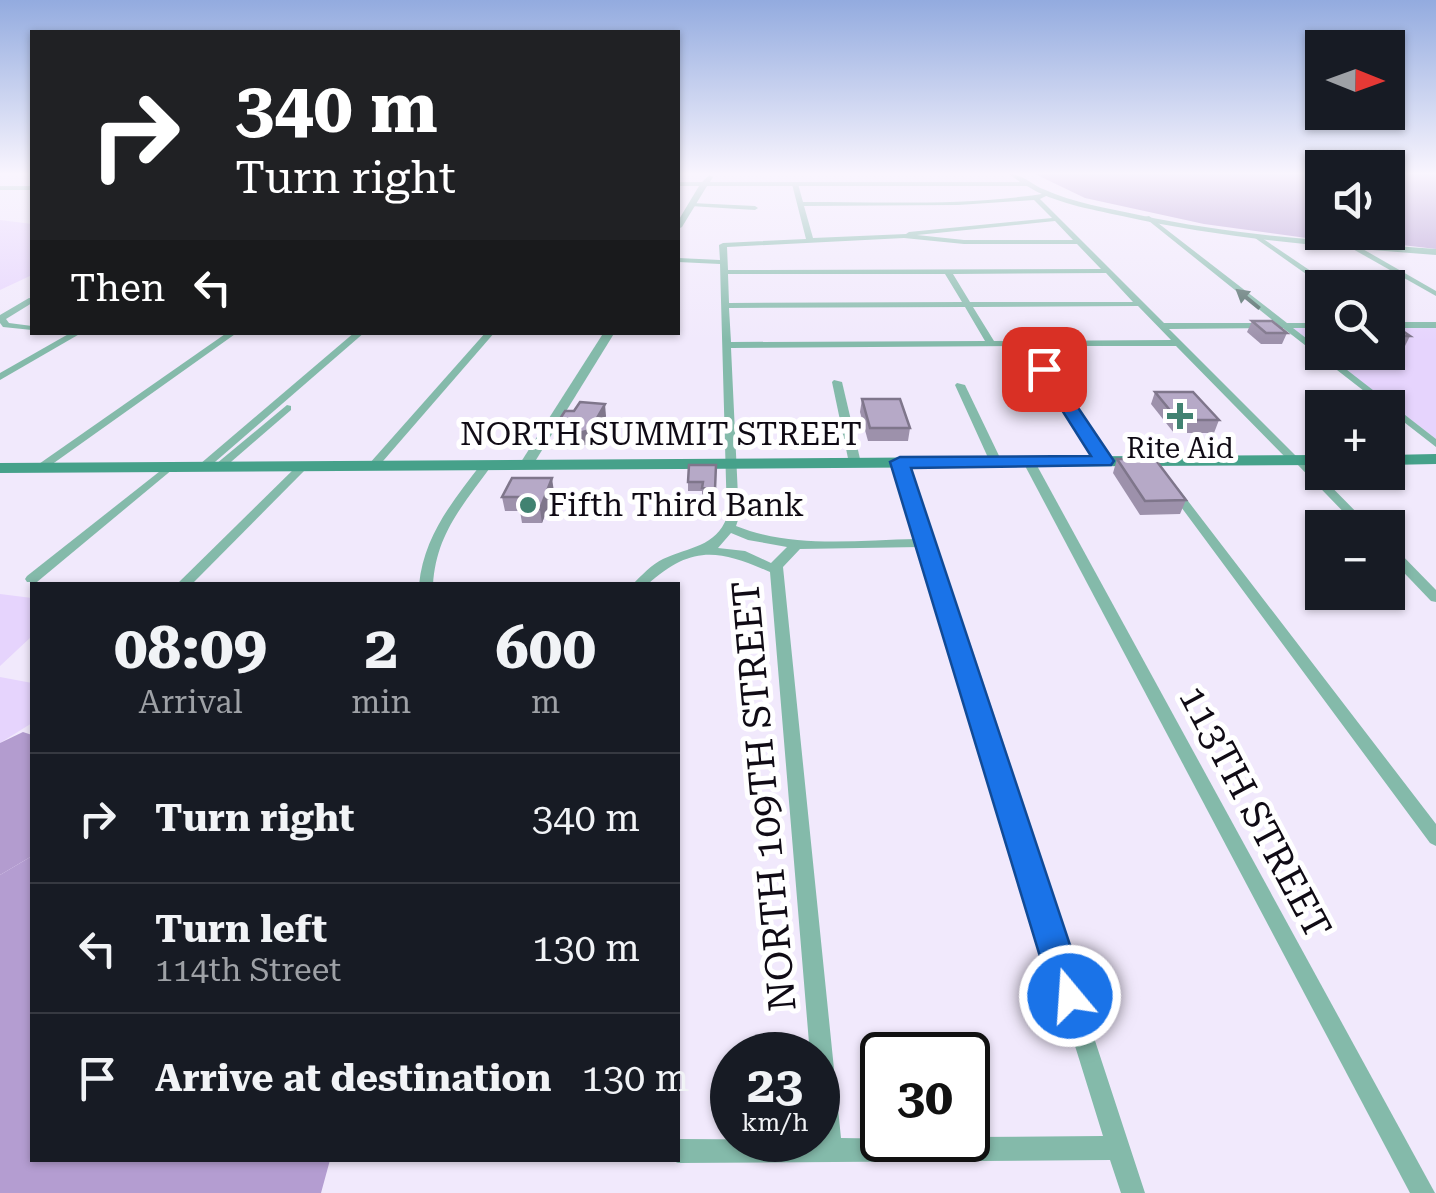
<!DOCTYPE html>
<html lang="en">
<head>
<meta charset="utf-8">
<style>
	:root { --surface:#171b24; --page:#20242c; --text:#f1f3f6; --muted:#9ea1a6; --line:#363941 }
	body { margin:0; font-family:"Roboto Serif",serif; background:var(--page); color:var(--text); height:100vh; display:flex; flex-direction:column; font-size:38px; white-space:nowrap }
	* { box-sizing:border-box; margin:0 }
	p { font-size:32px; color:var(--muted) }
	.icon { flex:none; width:55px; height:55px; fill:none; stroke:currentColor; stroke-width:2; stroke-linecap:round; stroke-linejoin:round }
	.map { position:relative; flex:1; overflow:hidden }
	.details { position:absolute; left:30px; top:582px; width:650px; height:580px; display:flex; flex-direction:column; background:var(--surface); border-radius:0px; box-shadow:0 2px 8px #0004 }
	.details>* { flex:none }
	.banner { position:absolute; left:30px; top:30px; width:650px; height:305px; border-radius:0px; box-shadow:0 2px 8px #0004; background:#202124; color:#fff; overflow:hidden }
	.needle { width:65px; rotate:91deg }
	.controls { position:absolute; left:1305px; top:30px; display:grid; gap:20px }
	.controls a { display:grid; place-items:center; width:100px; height:100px; border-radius:0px; background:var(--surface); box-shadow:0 2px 8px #0004; font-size:50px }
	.speed { position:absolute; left:710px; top:1032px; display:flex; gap:20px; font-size:50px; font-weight:700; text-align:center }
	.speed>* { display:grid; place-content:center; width:130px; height:130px; border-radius:50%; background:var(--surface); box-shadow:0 2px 8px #0004; line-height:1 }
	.speed small { font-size:25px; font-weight:400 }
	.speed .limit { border:5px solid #111; border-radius:15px; background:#fff; color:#111 }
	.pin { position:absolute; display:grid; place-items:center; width:85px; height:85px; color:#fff; margin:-42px; border-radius:20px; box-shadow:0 5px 15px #0006 }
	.me { position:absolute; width:110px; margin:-55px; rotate:342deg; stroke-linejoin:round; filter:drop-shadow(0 0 8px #0008) }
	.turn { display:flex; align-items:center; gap:35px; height:210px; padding:0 40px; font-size:45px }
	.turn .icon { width:130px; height:130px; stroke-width:2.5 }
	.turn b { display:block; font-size:70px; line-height:85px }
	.then { display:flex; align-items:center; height:95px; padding:0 40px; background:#0003; gap:20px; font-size:38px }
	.eta { display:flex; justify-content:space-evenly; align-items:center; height:170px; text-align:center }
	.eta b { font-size:60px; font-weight:700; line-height:70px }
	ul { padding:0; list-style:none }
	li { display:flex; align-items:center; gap:30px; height:130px; padding:0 40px; border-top:2px solid var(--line) }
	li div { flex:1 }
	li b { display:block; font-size:38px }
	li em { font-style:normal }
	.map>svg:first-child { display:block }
</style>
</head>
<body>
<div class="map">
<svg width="1436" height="1193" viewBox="0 0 1436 1193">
	<rect width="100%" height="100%" fill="#f1e9fc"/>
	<!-- green -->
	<g fill="#e6d4fd">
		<path d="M0,220L32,224V275L0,290Z"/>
		<path d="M1289,327H1322V352H1388V327H1436V439Z"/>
		<path d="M0,594L32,598V636L0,666Z"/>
		<path d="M0,677L32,683V723L0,743Z"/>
	</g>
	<!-- forest -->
	<path fill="#b39ccf" d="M23,732L32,735V856L0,875V743Z"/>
	<!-- water -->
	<g fill="#b49dd1">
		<path d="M1035,174H1322V232H1388V174H1436V249L1376,242L1343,243L1204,224L1085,198Z"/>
		<path d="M32,856V1160H330L321,1193H0V875Z"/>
	</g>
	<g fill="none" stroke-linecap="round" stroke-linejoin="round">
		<!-- minor -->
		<g fill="#84baaa" fill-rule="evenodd">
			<path d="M795,182L798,184L803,202C884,202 969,206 1048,193V195L1040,199L1164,323H1276L1144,217L1149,216L1287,323H1322V328H1293L1436,439V447L1283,328L1169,329L1297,457L1303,458L1372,528H1359L1296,463L1290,462L1176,346H1034L1110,461L1104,464L1098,461L1025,346L731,348L739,517L736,526C793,549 857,540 917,539L893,462L899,459L905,462L1145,1193H1121L1110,1160L678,1163L671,1160H678V1139L818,1140V1055H810L770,572C718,549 691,545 647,585H632C641,576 652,564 663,559C689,547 716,547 727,517L720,264L678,262V258L720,260L719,245L723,243L806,239L792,184ZM1034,200L1052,218L909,232L906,234L813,238L804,206L958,205ZM1055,221L1073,240H964L917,235ZM904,238L964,244H1077L1101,269L728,270L727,247ZM1106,273L1133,302H970L953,274ZM728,274H945L962,302L729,303ZM1138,306L1171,340L994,341L973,307ZM965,307L985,341L731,342L729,308ZM731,533L748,540L787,547L771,563L745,551L718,548ZM920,547L1103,1136L968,1137V1140L841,1138L783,567L800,549Z"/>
			<rect x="0" y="186" width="32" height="4"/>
			<path d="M692,203L755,206L758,208L755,210L690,206Z"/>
			<path d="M1255,236H1259L1336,288H1326L1255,238Z"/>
			<path d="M1354,244L1436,291V296L1351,248L1350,246Z"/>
			<path d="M29,298H32V303L6,319L9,323L32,326V330L3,327L0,323V315Z"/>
			<rect x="1388" y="322" width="48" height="6"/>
			<path d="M72,332H83L0,380V373Z"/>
			<path d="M228,332H238L44,470H36V466Z"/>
			<path d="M355,332H365L208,468H200V464Z"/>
			<path d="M486,332H495L377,468H369V464Z"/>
			<path d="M834,380L842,382L861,463L859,465H851L849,463L832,382Z"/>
			<path d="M957,383L965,385L1002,462L1000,464L996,465L990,462L955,385Z"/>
			<path d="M287,405L291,406V410L224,468H216V464Z"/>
			<path d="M1029,459L1035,462L1435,1193H1410L1023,462Z"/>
			<path d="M486,462L492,465C463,505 436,534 433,585H419C424,535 453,501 482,463Z"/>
			<path d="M303,463L307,464V468L191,585H176L299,464Z"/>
			<path d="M169,464L173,465V469L37,582H27L25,579L27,576Z"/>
			<path d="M1174,486L1178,488L1436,824V846L1430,843L1170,492L1168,490L1170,488Z"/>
			<path d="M1388,545L1393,546L1436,590V602L1431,601L1388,556Z"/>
		</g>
		<!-- tertiary -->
		<g fill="#84baaa" fill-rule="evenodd">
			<path d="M1009,174C1023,174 1031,184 1043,189C1073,203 1108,208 1139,215C1236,236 1337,242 1436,249V255C1331,247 1225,239 1122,216C1090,209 1054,203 1027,186H707L682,227L678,229V221L699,186H678V182H702L709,175L713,177L710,182H1020Z"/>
			<path d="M604,332H615L531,468H521L519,465Z"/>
		</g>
		<!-- secondary -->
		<g fill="#46a18a" fill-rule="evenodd">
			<path d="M1436,454V464L1388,465V455Z"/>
			<path d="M1322,455V465L0,473V463Z"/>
		</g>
	</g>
	<!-- wall -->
	<g fill="#9d91ab">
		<path d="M1252,321L1287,333L1282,344H1261L1247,332Z"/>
		<path d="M1388,321L1410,336L1402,352H1388Z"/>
		<path d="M1155,392L1219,420L1214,433H1174L1151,404Z"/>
		<path d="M862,399L910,428L908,441H868L860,412Z"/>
		<path d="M606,416L592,443L570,449L557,438L556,425Z"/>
		<path d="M1117,459L1186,500L1180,514L1140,515L1113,473Z"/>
		<path d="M716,465L715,498H702V491H688V482Z"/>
		<path d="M554,492L542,523H522L520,511H505L502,497Z"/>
	</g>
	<!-- shaded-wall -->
	<g fill="#7f768b">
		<path d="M605,404L606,416L592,443L570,449L568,436Z"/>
		<path d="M552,478L554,492L542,523L540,509Z"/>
	</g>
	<!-- building -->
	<g fill="#b6a9c7" stroke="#7f768b" stroke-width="2.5">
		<path d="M1252,321H1272L1287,333H1266Z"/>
		<path d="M1388,321L1410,336H1388Z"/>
		<path d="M1155,392H1193L1219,420H1178Z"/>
		<path d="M862,399H900L910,428H870Z"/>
		<path d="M580,402L605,404L590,430L568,436L556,425L565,411H574Z"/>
		<path d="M1117,459H1155L1186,500L1145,501Z"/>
		<path d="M689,465H716L715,489L702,488L703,482H688Z"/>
		<path d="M512,478H552L540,509H519L523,497H502Z"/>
	</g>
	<!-- one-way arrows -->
	<defs><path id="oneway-solid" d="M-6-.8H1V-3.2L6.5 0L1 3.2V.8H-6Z" transform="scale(2.5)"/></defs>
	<use fill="#506b67" href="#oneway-solid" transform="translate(1248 299) rotate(-141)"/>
	<!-- sky -->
	<linearGradient id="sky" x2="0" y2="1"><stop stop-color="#93abdf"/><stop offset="0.51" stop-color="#f9f5fe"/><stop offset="1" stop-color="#f9f5fe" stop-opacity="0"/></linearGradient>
	<rect width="1436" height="341" fill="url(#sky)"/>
	<!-- route -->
	<path fill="#1a73e8" stroke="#114b97" stroke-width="2.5" d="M1039,366H1050L1114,461L1111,465L911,468L1087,996L1082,1009L1070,1014L1057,1009L1052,996L890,462L900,457L1091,456L1036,369Z"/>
	<!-- markers -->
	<g fill="#418271" stroke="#fff" stroke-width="4">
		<path d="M1175 401h10v10h10v10h-10v10h-10v-10h-10v-10h10z"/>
		<circle cx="528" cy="505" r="10"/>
	</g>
	<g text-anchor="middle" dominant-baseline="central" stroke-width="10" stroke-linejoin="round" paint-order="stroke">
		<!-- far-poi labels -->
		<g font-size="28" fill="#100b15" stroke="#fff">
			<text x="1180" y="448">Rite Aid</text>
		</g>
		<!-- street labels -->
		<g font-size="32" fill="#100b15" stroke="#fff">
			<text x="661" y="434">NORTH SUMMIT STREET</text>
		</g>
		<!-- poi labels -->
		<g font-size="32" fill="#100b15" stroke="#fff" text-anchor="start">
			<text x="548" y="505">Fifth Third Bank</text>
		</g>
		<!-- near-street labels -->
		<g font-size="38" fill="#100b15" stroke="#fff">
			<text transform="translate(764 796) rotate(-95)">NORTH 109TH STREET</text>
			<text transform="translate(1255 812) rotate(62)">113TH STREET</text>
		</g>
	</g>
</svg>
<div class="controls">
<a><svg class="needle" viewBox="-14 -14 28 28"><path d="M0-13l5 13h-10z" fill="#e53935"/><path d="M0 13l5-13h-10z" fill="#9ea1a6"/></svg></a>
<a><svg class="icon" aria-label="sound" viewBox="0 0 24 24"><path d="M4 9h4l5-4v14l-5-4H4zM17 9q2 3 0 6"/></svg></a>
<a><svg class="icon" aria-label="search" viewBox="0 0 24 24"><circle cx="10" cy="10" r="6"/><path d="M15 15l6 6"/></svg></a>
<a>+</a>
<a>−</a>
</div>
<div class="speed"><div>23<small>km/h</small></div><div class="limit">30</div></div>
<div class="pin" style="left:1044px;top:369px;background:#d93025"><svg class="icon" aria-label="arrive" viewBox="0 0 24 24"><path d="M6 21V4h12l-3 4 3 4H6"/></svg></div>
<svg class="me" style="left:1070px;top:996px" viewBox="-20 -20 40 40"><circle r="17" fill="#1a73e8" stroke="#fff" stroke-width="3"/><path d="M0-11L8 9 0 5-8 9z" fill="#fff"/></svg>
<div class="banner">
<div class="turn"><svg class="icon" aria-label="right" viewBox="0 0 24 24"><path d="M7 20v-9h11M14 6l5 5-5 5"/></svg><div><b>340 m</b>Turn right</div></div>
<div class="then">Then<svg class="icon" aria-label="left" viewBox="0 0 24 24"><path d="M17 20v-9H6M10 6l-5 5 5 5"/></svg></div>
</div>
<section class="details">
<div class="eta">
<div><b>08:09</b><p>Arrival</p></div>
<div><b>2</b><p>min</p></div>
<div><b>600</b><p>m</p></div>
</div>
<ul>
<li><svg class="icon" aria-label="right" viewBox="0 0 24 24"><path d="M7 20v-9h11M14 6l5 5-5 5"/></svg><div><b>Turn right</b></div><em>340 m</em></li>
<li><svg class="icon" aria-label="left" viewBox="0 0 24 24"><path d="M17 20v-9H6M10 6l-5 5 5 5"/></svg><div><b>Turn left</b><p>114th Street</p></div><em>130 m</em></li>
<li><svg class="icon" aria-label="arrive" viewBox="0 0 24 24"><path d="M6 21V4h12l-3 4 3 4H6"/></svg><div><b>Arrive at destination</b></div><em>130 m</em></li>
</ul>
</section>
</div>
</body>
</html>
